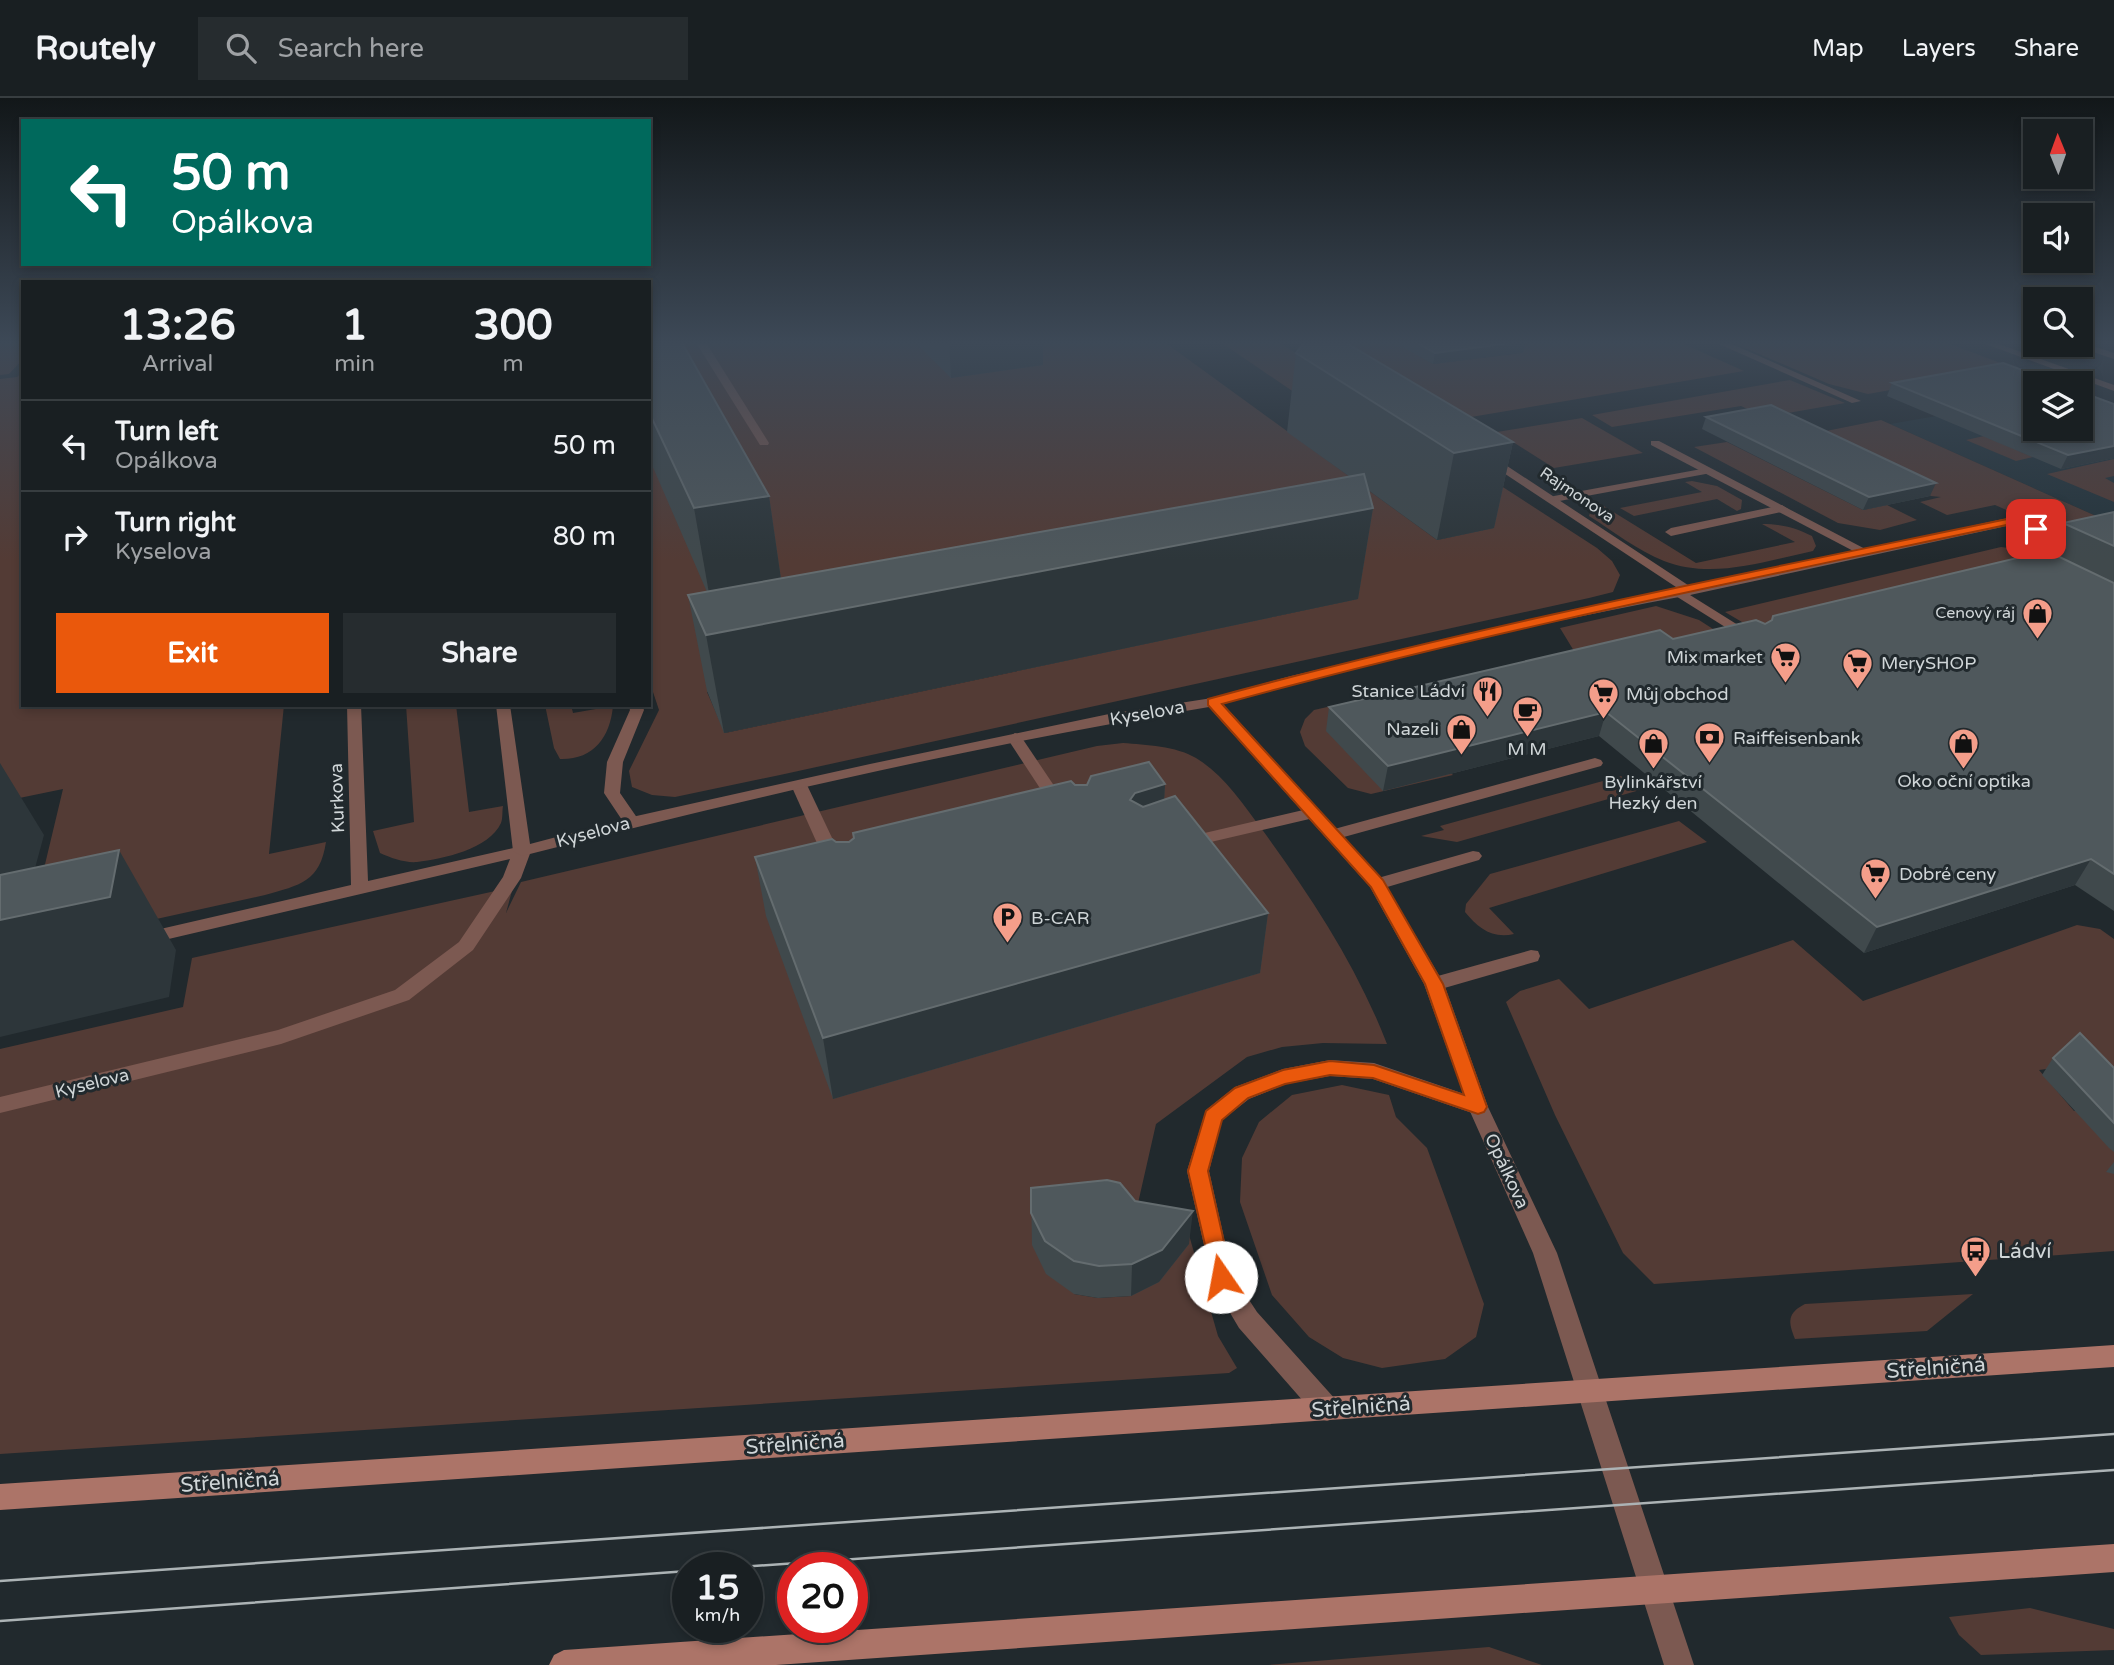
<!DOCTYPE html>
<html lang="en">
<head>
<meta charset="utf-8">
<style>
	:root { --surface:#191f22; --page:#262c2f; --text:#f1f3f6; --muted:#9fa2a5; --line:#373d40; --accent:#ea580c }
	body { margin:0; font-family:"Varela Round",sans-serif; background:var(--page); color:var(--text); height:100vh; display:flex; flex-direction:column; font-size:26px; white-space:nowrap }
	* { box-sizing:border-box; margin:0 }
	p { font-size:23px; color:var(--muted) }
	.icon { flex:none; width:38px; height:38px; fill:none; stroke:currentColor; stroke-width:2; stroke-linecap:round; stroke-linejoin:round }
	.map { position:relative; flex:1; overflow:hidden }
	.panel { position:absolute; left:21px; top:182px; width:630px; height:427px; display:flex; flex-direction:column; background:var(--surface); border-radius:0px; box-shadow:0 4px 10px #0003,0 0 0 2px var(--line) }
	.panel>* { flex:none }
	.banner { position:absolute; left:21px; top:21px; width:630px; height:147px; border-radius:0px; box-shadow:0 4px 10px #0003,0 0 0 2px var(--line); background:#00695c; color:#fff; overflow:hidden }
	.needle { width:46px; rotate:359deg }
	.fabs { position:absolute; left:2023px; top:21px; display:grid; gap:14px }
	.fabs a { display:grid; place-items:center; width:70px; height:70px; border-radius:0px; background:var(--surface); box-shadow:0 4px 10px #0003,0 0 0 2px var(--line); font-size:35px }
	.speed { position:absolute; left:672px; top:1454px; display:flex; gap:14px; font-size:35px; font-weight:700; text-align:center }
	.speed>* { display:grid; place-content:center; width:91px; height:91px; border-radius:50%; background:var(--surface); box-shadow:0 4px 10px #0003,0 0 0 2px var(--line); line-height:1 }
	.speed small { font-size:18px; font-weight:400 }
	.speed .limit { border:10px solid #d22; background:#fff; color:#111 }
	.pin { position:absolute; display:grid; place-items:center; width:60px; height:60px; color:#fff; margin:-30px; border-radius:14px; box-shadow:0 4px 10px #0006 }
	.me { position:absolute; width:77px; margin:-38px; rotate:348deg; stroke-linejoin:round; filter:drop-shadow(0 0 5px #0008) }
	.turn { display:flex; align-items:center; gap:24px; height:147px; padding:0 35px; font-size:32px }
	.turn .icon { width:91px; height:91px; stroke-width:2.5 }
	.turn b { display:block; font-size:49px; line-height:60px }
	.eta { display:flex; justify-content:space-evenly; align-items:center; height:119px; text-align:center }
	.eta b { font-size:42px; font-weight:700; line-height:49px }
	.action { display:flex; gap:14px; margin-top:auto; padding:14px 35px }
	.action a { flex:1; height:80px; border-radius:0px; background:var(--accent); color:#fff; font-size:28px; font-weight:700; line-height:80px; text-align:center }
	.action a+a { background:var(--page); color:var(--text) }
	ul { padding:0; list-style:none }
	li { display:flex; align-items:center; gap:21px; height:91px; padding:0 35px; border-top:2px solid var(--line) }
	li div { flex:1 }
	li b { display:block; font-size:26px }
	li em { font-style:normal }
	header { display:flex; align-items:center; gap:42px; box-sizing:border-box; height:98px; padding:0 35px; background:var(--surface); border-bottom:2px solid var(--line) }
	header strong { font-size:33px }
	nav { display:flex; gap:38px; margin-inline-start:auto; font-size:24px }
	.search { width:490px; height:63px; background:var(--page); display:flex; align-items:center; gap:18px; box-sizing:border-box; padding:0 24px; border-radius:0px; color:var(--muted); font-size:26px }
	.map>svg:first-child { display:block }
</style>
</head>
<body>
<header>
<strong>Routely</strong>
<div class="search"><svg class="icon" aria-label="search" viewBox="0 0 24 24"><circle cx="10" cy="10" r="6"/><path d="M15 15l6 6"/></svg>Search here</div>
<nav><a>Map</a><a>Layers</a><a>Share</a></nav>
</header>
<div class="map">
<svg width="2114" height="1567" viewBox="0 0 2114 1567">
	<rect width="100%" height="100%" fill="#21292d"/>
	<!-- built -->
	<path fill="#24333a" d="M2035,301V331H2081L2114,319V426L1890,326Z"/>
	<!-- green -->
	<g fill="#533b35" fill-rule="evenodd">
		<path d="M0,243H23V261L9,276L0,277Z"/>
		<path d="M649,243H1163L1437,442L1493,430L1219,243H1277L1597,450L1612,463L1620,477L1613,494L1589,500L780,677L675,699L652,697L632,689L629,673L659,612L649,582ZM1357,501L725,635L707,594Z"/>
		<path d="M1342,243H1480L1408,251L1433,266L1522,255L1508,246L1530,243H1677L1744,273L1471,319Z"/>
		<path d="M1729,243H1942L2049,283L2035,285L1991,274L1868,296L1829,286Z"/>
		<path d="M23,274V607H284L269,756L326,744C320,784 300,787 265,797L25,850L63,691L0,704V281L17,279Z"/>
		<path d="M1790,282L1845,305L1765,319L1741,308L1612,329L1592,317Z"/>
		<path d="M1582,320L1643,355L1554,370L1497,334Z"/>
		<path d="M1881,322L2114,426L2090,440L2030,414L2018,417L1995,407L1947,417L1920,404L1941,399L1931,398L1806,337Z"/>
		<path d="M1984,338L2033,359L2016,363L1966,342Z"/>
		<path d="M1727,344L1863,412L1887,407L1917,422L1880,432L1838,425L1694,349Z"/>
		<path d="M2114,361V378L2105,380L2114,385V404L2047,376Z"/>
		<path d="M1692,383L1717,388L1742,402L1741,411L1737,413L1717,401L1634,418L1620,410L1702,394L1685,384Z"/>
		<path d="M1594,402L1696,465L1795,444L1762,426C1781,426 1795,429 1812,438L1816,448L1813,453C1765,463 1713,482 1664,463C1638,453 1613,433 1589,418Z"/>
		<path d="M2001,449L2017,451L2056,470L1769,540L1725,514Z"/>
		<path d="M1656,508L1699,522L1738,547L1390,618L1453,677L1371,696L1348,690L1305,648L1300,634L1305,621L1314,612L1574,553L1560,530Z"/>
		<path d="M406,607H456L469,714L503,708C502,713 503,720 501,725C489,751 443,761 417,764C405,765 391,760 380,755L373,733L414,724Z"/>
		<path d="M545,607H571L573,615L613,608C610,640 593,662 560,661L554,650Z"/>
		<path d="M1123,645C1146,647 1176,648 1196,660C1223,676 1242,705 1261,730C1310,797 1357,868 1387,946L1323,945L1282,949L1247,959L1156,1026L1131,1136L1074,1196L1098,1200L1131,1198L1185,1123L1218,1238L1237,1270L1229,1275L0,1356V951L183,909L192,860L513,789L506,815L521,784L1097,648Z"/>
		<path d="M1621,678L1640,692L1457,744L1421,738L1444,732L1440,728Z"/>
		<path d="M1679,723L1707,744L1489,810L1514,836C1492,841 1478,830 1465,814L1466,806L1490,776Z"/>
		<path d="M2077,827L2100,831L2114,841V1000L2082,966L2039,972L2074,1013L2114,1009V1153L1654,1186L1623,1155L1555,1017L1506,904L1520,893L1559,881L1589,911L1793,842L1863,903Z"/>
		<path d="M1342,987L1389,997L1396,1019L1427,1050L1484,1206L1476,1239L1445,1261L1382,1270L1343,1260L1309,1239L1272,1197L1240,1104L1242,1060L1259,1024L1292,997Z"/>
		<path d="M1973,1196L1927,1233L1795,1241C1788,1224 1787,1215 1805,1206Z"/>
		<path d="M2030,1510L2114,1531V1552L1981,1557L1959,1537L1949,1519Z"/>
		<path d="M1489,1549L1542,1567H1268Z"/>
	</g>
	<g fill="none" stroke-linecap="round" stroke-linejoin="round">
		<!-- service -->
		<g fill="#7c5951" fill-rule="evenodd">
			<path d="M695,243H705L769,345L768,347H760Z"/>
			<path d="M1977,243H1990L2114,287V293Z"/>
			<path d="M1707,370L1711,371V375L1554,404L1548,401L1554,398Z"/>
			<path d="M1782,407L1788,411L1786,413L1671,438L1665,434L1671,430Z"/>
			<path d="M2017,418L2062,439L2052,442L2016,426L1690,497L1754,537L1756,540L1749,544L1671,495L1678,491L1684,493L1690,489Z"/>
			<path d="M347,607H361L368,783L522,748L531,753L521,780L473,852L409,902L281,946L0,1015V999L278,932L395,892L459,844L503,779L510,761L143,847L137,845L134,841L137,837L143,835L351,787Z"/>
			<path d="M628,607H642L644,612L623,664L620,695L640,724L632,729L626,728L604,695L607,664L630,612Z"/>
			<path d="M1015,635L1020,637L1067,707L1065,710H1053L1051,707L1007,640Z"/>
			<path d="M1595,660L1601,662L1603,665L1601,668L1333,742L1325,737L1327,733Z"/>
			<path d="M799,682L807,687L843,763L840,767H828L825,763L791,687Z"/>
			<path d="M1312,710L1320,715L1318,719L1185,750L1177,745L1179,741Z"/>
			<path d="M1473,753L1479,754L1482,758L1479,762L1377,792L1368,786L1371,782Z"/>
			<path d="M1531,852L1538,853L1540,858L1538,863L1434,893L1427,891L1424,886L1427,881Z"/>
			<path d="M1330,962L1374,965L1485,1003L1488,1009L1485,1015L1478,1017L1373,981L1330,978L1286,986L1249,1001L1222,1022L1209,1073L1232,1176L1257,1214L1336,1302L1340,1311L1336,1320L1327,1323L1318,1320L1239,1230L1213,1186L1187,1073L1206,1012L1235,989L1283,971Z"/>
		</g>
		<!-- pedestrian -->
		<path fill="#7c5951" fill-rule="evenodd" d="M1712,243H1725L1861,303L1852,305Z"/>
		<!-- minor -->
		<g fill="#7c5951" fill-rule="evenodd">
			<path d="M2081,244L2114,255V261L2078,249L2076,247Z"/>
			<path d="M1651,343H1659L1871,454L1869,457H1861L1651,347Z"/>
			<path d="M1484,358H1492L1697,493L1690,497C1533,526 1376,562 1223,606L1383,782L1444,886L1488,1009L1557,1155L1694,1567H1664L1533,1155L1468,1009L1424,886L1370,789L1209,609C978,647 749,700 522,758L513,753L496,607H510L530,746L632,719L870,666L1109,616L1212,600L1291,578L1615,503L1679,491L1484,362Z"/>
		</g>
		<!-- secondary -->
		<g fill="#ac7468" fill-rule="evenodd">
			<path d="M2114,1247V1269L0,1412V1386Z"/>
			<path d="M2114,1446V1474L776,1567H549L554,1557L564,1552Z"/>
		</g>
		<!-- tram -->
		<g stroke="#acb3b5" stroke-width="2.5">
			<path d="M726,1470L2114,1372"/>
			<path d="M0,1483L2114,1336"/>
			<path d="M0,1523L688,1473"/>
		</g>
	</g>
	<!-- wall -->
	<g fill="#40494c">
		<path d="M649,243L769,398L781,481L1350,379L1287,334L1296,255L1513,344L1494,430L1437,442L1368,392L1373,410L1358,501L724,635L707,593L688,497L707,494L649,360Z"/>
		<path d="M914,243H1043V267L951,280Z"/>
		<path d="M1392,243H1530H1526L1523,254L1433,266Z"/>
		<path d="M1892,285L2114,306V360L2061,371L1887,298Z"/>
		<path d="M1706,319L1930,398L1863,412L1702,331Z"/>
		<path d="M2114,414V813L2075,787L1864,855L1599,638L1383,693L1326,633L1329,609L1673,541L1765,526L1771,523L1773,518L2049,454L2063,425Z"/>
		<path d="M1165,686L1164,702L1268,815L1260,875L833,1001L766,818L755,759L836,744H849L1075,687Z"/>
		<path d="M2053,960L2114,970V1054L2109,1050L2042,977Z"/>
		<path d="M2114,1064V1076L2106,1074Z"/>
		<path d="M1031,1090L1135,1103L1189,1146L1159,1184L1131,1198L1098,1200L1074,1196L1046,1176L1032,1147Z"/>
	</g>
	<!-- shaded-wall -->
	<g fill="#2d363a">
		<path d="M949,243H1043V267L951,280Z"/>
		<path d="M1508,243H1530H1526L1523,254L1433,266L1435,255Z"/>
		<path d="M1513,344L1494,430L1437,442L1454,355Z"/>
		<path d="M2114,348V360L2061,371L2068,357Z"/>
		<path d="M1936,385L1930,398L1863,412L1869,399Z"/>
		<path d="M769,398L782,488L710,501L694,410Z"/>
		<path d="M1373,410L1358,501L724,635L706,537Z"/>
		<path d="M1606,614L1599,638L1383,693L1388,668Z"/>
		<path d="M0,665L44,737L22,818L119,752L176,852L169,899L0,939Z"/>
		<path d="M1165,686L1162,744L1130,702L1135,695Z"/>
		<path d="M2091,761L2075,787L1864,855L1877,829Z"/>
		<path d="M1268,815L1260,875L833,1001L823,940Z"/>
		<path d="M1193,1113L1189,1146L1159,1184L1131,1198L1132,1166Z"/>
	</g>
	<!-- building -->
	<g fill="#4f585c" stroke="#646c6f" stroke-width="2">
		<path d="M649,243H681L769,398L694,410L649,314Z"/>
		<path d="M1305,243H1343L1513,344L1454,355L1296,255Z"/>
		<path d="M1414,243H1526L1435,255Z"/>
		<path d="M2003,265L2058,285H2035V331H2081V294L2114,306V348L2068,357L1892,285Z"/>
		<path d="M1771,307L1936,385L1869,399L1706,319Z"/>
		<path d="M1364,376L1373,410L706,537L688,497Z"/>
		<path d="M2114,414V448L2063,425Z"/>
		<path d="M2047,453L2114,485V776L2091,761L1877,829L1606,614L1388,668L1329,609L1660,532L1673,541L1756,522L1765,526L1772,522L1773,518Z"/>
		<path d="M1149,664L1165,686L1135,695L1130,702L1143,709L1175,698L1268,815L823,940L755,759L832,741L836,744H849L854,740L853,735L1071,683L1075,687H1087L1091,678Z"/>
		<path d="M119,752L110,799L0,822V777Z"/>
		<path d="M2080,935L2114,970V1025L2053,960Z"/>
		<path d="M1107,1082L1120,1085L1135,1103L1193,1113L1162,1152L1132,1166L1099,1168L1074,1163L1045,1143L1031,1115V1090Z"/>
	</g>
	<!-- sky -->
	<linearGradient id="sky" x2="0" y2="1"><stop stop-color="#121719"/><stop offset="0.53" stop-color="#3d4957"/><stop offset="1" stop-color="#3d4957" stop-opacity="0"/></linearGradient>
	<rect width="2114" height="462" fill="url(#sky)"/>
	<!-- route -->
	<path fill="#ea580c" stroke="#983908" stroke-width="2" d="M2017,419L2042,431L2036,434L2016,425C1750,481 1483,534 1222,606L1383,782L1443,886L1487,1009L1484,1014L1478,1016L1373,980L1330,977L1285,986L1248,1000L1222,1022L1208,1073L1232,1179L1229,1186L1221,1188L1214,1186L1188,1073L1206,1013L1235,990L1283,972L1330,963L1374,967L1464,997L1425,886L1371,789L1208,607V601C1474,528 1747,475 2017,419Z"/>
	<!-- icons -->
	<defs>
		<symbol id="shop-pin" viewBox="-11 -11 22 30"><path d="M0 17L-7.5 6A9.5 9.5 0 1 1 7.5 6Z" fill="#f49e8a" stroke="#21292d"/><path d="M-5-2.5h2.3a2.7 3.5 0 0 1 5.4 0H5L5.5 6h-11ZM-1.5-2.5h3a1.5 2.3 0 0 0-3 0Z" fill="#111"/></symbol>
		<symbol id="supermarket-pin" viewBox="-11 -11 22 30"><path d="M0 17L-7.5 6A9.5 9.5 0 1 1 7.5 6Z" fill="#f49e8a" stroke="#21292d"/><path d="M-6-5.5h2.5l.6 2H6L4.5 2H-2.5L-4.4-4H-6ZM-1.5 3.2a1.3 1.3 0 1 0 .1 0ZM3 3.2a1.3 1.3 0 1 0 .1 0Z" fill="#111"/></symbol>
		<symbol id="restaurant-pin" viewBox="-11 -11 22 30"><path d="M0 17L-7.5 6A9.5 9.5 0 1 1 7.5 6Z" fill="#f49e8a" stroke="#21292d"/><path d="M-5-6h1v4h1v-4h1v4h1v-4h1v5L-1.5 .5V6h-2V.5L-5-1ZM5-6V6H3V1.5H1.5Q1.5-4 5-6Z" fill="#111"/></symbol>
		<symbol id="cafe-pin" viewBox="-11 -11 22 30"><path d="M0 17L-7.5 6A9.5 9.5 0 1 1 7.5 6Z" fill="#f49e8a" stroke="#21292d"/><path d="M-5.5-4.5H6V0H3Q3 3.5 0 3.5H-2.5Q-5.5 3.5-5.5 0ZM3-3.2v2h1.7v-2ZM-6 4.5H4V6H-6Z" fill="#111"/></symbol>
		<symbol id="bank-pin" viewBox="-11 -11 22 30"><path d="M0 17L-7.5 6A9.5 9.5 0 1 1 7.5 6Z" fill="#f49e8a" stroke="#21292d"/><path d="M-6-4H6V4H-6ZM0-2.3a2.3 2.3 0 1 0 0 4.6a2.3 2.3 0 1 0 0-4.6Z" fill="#111"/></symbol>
		<symbol id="parking-pin" viewBox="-11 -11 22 30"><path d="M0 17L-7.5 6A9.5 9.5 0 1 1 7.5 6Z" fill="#f49e8a" stroke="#21292d"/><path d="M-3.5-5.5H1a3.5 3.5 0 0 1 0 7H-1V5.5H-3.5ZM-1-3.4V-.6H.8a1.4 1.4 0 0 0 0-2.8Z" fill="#111"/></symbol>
		<symbol id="bus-pin" viewBox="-11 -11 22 30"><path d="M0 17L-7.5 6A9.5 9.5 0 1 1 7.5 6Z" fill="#f49e8a" stroke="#21292d"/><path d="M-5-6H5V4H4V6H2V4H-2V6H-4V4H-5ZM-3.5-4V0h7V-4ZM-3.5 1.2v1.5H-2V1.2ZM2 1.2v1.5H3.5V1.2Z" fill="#111"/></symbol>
	</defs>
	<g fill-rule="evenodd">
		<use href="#shop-pin" x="2020" y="498" width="35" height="47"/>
		<use href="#supermarket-pin" x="1768" y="542" width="35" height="47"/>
		<use href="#supermarket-pin" x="1840" y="548" width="35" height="47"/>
		<use href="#restaurant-pin" x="1470" y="576" width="35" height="47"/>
		<use href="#supermarket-pin" x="1586" y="578" width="35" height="47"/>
		<use href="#cafe-pin" x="1510" y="596" width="35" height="47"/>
		<use href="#shop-pin" x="1444" y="614" width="35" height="47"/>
		<use href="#bank-pin" x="1692" y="622" width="35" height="47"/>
		<use href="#shop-pin" x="1946" y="628" width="35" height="47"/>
		<use href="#shop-pin" x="1636" y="628" width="35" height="47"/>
		<use href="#supermarket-pin" x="1858" y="758" width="35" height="47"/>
		<use href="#parking-pin" x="990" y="802" width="35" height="47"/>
		<use href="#bus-pin" x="1958" y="1136" width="35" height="47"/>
	</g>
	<g text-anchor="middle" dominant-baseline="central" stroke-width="6" stroke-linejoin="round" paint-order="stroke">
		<!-- far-street labels -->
		<g font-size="16" fill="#d0d6d8" stroke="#21292d">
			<text transform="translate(1577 397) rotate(34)">Rajmonova</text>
		</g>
		<!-- far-poi labels -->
		<g font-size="16" fill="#d0d6d8" stroke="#21292d" text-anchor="end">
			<text x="2015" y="515">Cenový ráj</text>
		</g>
		<!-- poi labels -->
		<g font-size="18" fill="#d0d6d8" stroke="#21292d" text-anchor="start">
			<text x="1763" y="559" text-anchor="end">Mix market</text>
			<text x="1881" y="565">MerySHOP</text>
			<text x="1465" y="593" text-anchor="end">Stanice Ládví</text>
			<text x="1626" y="596">Můj obchod</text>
			<text x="1439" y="631" text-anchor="end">Nazeli</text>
			<text x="1733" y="640">Raiffeisenbank</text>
			<text x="1527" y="651" text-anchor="middle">M M</text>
			<text x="1964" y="683" text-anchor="middle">Oko oční optika</text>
			<text x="1653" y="684" text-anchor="middle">Bylinkářství<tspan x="1653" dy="21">Hezký den</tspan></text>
			<text x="1899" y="776">Dobré ceny</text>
			<text x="1031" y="820">B-CAR</text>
		</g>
		<!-- street labels -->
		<g font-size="18" fill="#d0d6d8" stroke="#21292d">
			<text transform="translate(1147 615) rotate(-10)">Kyselova</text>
			<text transform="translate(337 700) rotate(-92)">Kurkova</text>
			<text transform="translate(593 734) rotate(-15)">Kyselova</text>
			<text transform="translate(92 985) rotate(-14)">Kyselova</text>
			<text transform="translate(1507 1073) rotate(65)">Opálkova</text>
		</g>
		<!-- near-poi labels -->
		<g font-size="21" fill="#d0d6d8" stroke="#21292d" text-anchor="start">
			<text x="1998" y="1153">Ládví</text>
		</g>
		<!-- near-street labels -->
		<g font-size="21" fill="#d0d6d8" stroke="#21292d">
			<text transform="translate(1936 1270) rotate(-4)">Střelničná</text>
			<text transform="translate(1361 1309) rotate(-4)">Střelničná</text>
			<text transform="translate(795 1346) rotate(-4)">Střelničná</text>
			<text transform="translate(230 1384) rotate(-4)">Střelničná</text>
		</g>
	</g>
</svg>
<div class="fabs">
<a><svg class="needle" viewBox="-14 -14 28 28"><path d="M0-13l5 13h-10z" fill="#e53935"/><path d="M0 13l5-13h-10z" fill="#9fa2a5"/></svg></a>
<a><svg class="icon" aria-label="sound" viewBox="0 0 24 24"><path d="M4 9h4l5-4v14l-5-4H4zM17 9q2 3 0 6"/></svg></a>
<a><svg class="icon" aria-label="search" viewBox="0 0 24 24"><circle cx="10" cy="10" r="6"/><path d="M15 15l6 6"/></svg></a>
<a><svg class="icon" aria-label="layers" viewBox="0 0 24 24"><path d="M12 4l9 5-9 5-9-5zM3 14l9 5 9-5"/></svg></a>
</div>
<div class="speed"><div>15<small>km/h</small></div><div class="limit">20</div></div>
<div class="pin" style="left:2036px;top:431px;background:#d93025"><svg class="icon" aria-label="arrive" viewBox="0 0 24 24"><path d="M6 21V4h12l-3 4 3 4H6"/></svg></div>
<svg class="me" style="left:1221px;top:1179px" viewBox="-20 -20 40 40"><circle r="19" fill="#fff"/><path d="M0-13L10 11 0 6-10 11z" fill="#ea580c"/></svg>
<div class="banner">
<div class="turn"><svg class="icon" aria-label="left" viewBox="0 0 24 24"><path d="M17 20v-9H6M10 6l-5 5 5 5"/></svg><div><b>50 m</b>Opálkova</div></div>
</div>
<section class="panel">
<div class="eta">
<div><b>13:26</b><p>Arrival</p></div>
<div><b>1</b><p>min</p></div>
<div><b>300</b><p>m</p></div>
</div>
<ul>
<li><svg class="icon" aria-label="left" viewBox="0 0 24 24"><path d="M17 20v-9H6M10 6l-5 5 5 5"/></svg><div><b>Turn left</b><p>Opálkova</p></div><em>50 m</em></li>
<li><svg class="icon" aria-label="right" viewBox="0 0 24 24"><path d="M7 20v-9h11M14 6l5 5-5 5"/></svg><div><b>Turn right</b><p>Kyselova</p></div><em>80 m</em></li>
</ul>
<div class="action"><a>Exit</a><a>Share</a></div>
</section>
</div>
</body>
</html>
